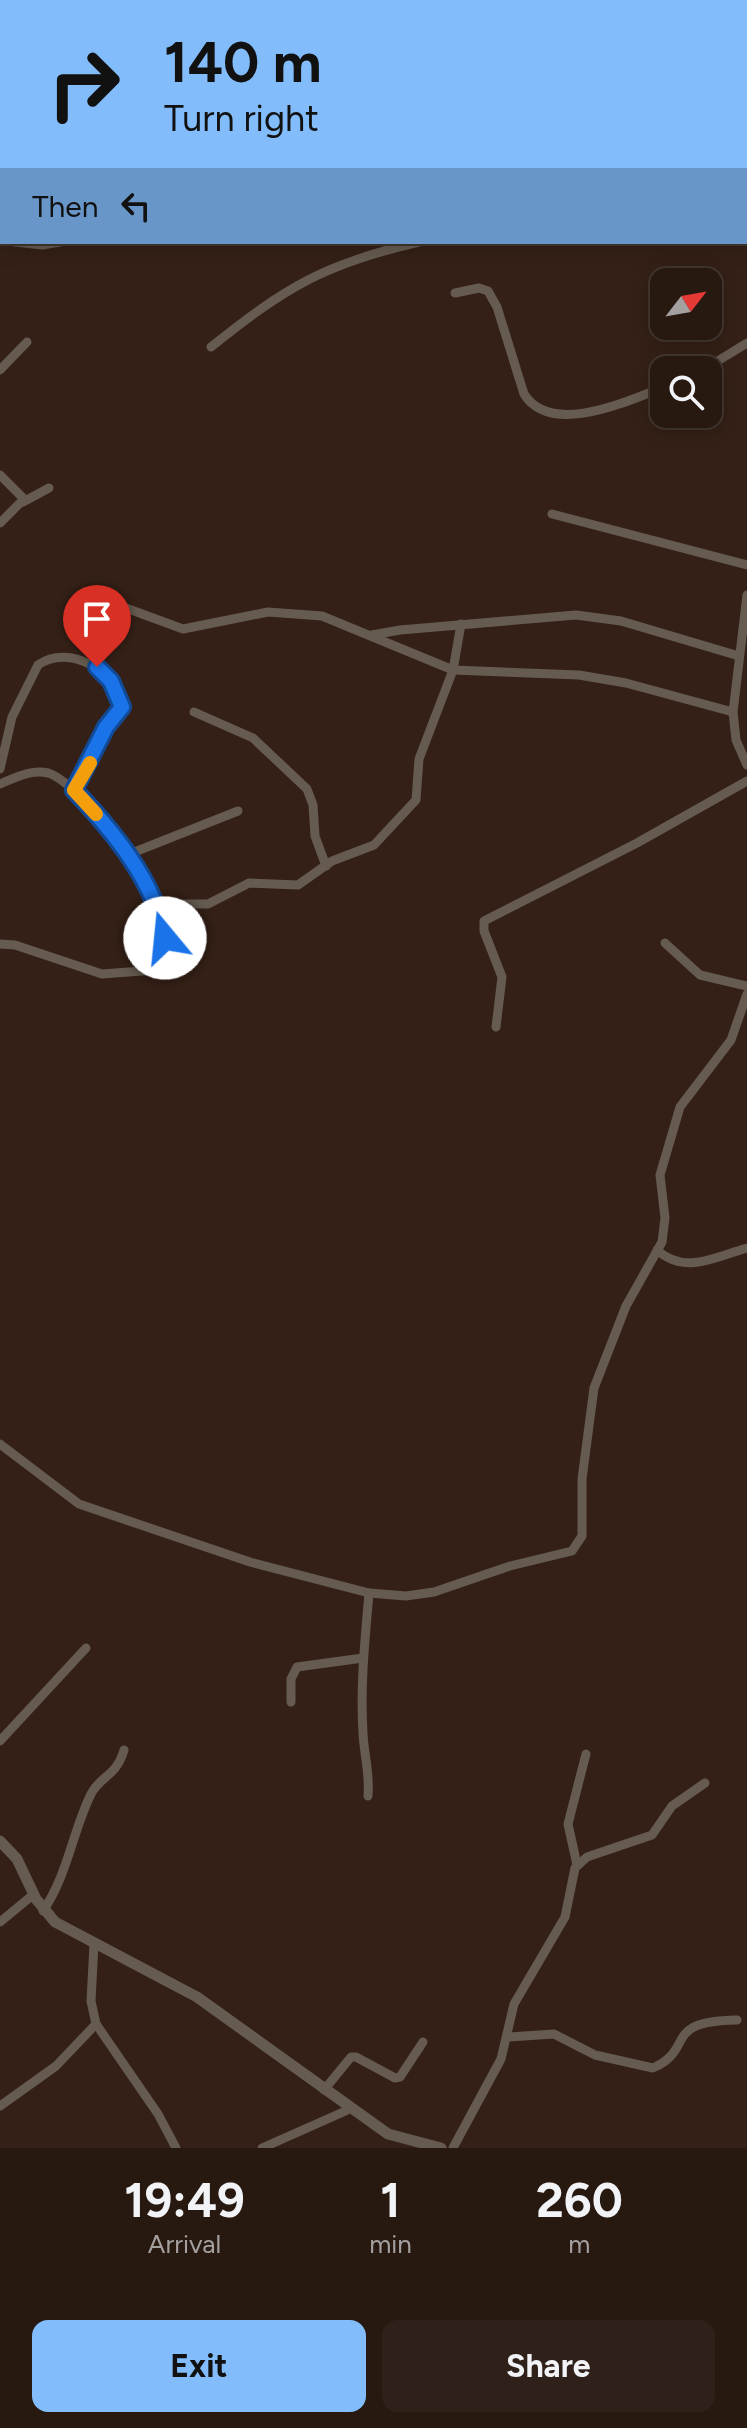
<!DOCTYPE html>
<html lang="en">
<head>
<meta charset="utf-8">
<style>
	:root { --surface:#271810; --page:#2f2119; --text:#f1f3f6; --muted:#a4a09f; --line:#433730; --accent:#82bcfa }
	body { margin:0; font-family:Figtree,sans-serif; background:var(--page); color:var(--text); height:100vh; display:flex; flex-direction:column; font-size:30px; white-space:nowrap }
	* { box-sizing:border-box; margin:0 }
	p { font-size:26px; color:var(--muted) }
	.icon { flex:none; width:44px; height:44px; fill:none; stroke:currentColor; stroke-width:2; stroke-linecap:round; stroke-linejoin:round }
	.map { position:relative; height:2148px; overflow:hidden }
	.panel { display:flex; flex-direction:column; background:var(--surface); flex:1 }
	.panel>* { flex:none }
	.hud { position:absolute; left:0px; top:0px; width:748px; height:244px; box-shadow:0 4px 20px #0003,0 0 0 2px var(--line); background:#82bcfa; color:#111; overflow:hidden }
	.needle { width:52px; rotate:59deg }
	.buttons { position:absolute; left:650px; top:268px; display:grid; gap:16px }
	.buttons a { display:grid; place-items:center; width:72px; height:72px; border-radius:16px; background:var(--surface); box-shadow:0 4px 20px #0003,0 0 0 2px var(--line); font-size:40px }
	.pin { position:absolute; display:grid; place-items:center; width:68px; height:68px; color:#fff; margin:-82px -34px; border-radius:50% 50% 50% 0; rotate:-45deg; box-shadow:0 0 8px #0007 }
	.pin .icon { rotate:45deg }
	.me { position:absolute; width:88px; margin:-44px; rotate:343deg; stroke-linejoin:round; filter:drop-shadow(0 0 6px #0008) }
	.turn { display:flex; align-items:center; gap:28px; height:168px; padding:0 32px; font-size:36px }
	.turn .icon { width:104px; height:104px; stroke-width:2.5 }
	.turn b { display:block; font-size:56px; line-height:68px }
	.then { display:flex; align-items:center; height:76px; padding:0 32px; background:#0003; gap:16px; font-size:30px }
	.eta { display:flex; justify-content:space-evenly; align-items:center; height:136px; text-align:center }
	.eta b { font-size:48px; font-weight:700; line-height:56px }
	.cta { display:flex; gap:16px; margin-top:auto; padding:16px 32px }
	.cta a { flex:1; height:92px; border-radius:16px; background:var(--accent); color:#111; font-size:32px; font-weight:700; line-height:92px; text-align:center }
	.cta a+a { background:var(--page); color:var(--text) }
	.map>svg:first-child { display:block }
</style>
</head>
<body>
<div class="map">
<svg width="747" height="2148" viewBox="0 0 747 2148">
	<rect width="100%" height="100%" fill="#342016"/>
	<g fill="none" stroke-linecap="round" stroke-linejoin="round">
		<!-- minor -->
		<g stroke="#655b50" stroke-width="9">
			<path d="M607,2L613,0"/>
			<path d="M0,35H2"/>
			<path d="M0,120L2,119"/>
			<path d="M0,231L2,234"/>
			<path d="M15,242L42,245L60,242"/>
			<path d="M455,293L479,288L488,291L497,307L524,394C551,437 628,401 664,387"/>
			<path d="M211,347C286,287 324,264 419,242"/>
			<path d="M0,370L27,342"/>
			<path d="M703,370L747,343"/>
			<path d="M0,475L24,499L0,523"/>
			<path d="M23,502L49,488"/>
			<path d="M552,514L747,565"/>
			<path d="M747,595L733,712L736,740L747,765"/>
			<path d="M115,604L183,629L268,612L322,616L453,670L579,675L626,683L733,712"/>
			<path d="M372,635L400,630L576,615L621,621L739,656"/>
			<path d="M194,712L253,738L307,789L313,805L315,836L326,866"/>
			<path d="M0,769L12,717L38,665C70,643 117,672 122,707L106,727L74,790"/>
			<path d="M0,784C15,778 31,769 48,773C87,785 200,937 155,970L102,974L15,945L0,944"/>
			<path d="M127,855L238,811"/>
			<path d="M155,904H208L249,883L298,885L332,861L374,845L416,800L419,759L453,670L461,624"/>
			<path d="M665,943L700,975L747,986"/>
			<path d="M496,1027L502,977L484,931V921L637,843L747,781"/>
			<path d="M657,1250C685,1275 714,1257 747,1248"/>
			<path d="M0,1444L79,1504L250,1562L369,1593L406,1596L434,1592L510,1566L572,1551L582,1536V1479L594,1388L626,1306L662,1242L665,1218L660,1175L680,1107L731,1040L747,994"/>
			<path d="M291,1702V1679L297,1667L363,1658"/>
			<path d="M0,1741L86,1648"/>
			<path d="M368,1796C370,1772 364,1755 363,1733C360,1686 365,1640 369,1593"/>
			<path d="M577,1865L568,1824L586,1754"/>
			<path d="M43,1911C68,1874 72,1833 91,1794C101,1775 116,1777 124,1750"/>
			<path d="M0,1922L34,1894"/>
			<path d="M94,1944L91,2001L96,2024L158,2114L176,2148"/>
			<path d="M509,2037L554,2034L595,2055L653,2068C696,2049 661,2021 737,2020"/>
			<path d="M324,2090L351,2057H356L395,2078L400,2077L423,2042"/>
			<path d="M0,2106L56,2066L96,2024"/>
			<path d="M262,2148L350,2109"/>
			<path d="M453,2148L501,2059L514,2004L565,1917L575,1868L587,1857L652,1835L672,1806L705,1783"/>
		</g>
		<!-- tertiary -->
		<g stroke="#655b50" stroke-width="11">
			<path d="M593,0L595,2"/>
			<path d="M746,170L747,172"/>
			<path d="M0,1841L17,1859L36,1899L55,1922L197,1997L388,2134L441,2148"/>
		</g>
	</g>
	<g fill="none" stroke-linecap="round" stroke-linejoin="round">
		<defs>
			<path id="route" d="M97,667L111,681L122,707L106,727L74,790C112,830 155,881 165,938"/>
		</defs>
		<!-- route casing -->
		<use href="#route" stroke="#114b97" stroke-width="20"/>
		<!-- route -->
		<use href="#route" stroke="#1a73e8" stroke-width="14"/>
		<!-- slow -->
		<path stroke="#f59e0b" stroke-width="14" d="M90,763L74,790L96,814"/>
	</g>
</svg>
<div class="buttons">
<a><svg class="needle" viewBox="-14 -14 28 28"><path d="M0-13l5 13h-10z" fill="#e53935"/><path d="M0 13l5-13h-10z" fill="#a4a09f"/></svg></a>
<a><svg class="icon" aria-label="search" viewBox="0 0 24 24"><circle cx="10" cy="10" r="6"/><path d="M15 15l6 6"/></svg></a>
</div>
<div class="pin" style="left:97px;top:667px;background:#d93025"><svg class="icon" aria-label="arrive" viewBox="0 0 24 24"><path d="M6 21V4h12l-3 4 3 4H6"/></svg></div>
<svg class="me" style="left:165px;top:938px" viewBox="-20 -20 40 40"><circle r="19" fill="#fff"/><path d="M0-13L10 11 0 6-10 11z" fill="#1a73e8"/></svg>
<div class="hud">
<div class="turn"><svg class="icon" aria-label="right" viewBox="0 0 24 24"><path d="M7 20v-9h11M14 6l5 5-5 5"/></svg><div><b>140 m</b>Turn right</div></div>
<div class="then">Then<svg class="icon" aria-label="left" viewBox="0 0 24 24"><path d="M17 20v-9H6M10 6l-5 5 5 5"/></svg></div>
</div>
</div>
<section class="panel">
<div class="eta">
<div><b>19:49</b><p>Arrival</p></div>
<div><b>1</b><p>min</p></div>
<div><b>260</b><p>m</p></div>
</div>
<div class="cta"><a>Exit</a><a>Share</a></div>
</section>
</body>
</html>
